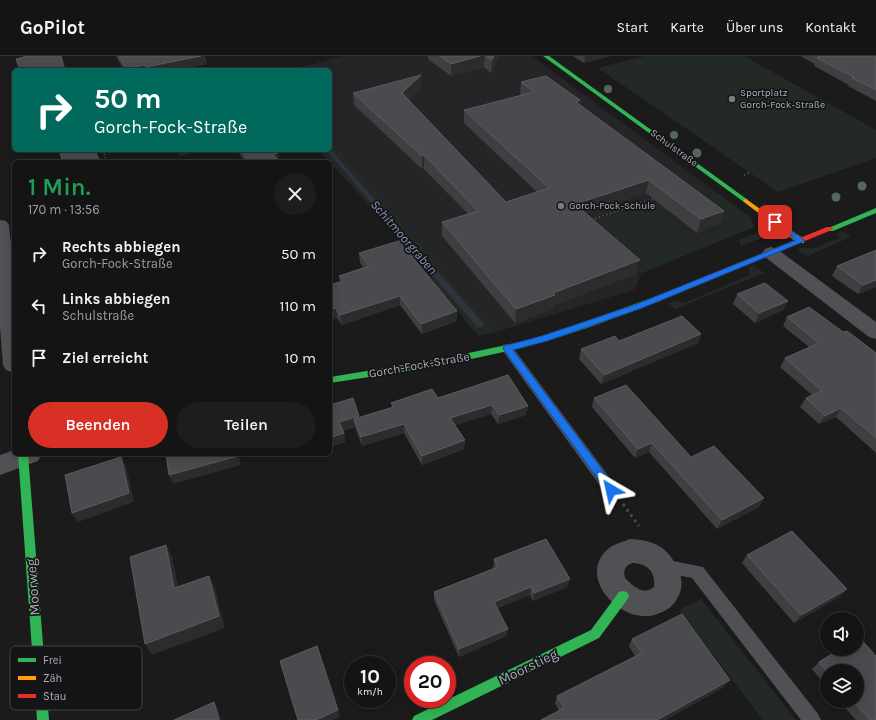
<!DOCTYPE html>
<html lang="de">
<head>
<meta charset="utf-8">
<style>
	:root { --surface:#141414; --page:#1d1d1d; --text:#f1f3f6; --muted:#9d9ea0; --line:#333334; --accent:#d93025 }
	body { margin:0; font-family:Karla,sans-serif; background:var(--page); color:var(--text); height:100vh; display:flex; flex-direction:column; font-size:15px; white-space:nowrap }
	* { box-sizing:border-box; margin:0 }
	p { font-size:13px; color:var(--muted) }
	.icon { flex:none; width:22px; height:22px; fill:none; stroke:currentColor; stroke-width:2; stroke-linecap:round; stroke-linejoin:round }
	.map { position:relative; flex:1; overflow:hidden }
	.side { position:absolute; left:12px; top:104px; width:320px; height:296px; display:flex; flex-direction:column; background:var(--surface); border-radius:6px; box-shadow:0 2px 10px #0003,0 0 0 1px var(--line) }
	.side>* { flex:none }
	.top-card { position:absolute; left:12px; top:12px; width:320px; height:84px; border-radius:6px; box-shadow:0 2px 10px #0003,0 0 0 1px var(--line); background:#00695c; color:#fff; overflow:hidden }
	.tools { position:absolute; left:820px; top:556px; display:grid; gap:8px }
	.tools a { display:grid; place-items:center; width:44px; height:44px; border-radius:50%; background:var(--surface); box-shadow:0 2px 10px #0003,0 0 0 1px var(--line); font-size:20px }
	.speed { position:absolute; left:344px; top:600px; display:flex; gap:8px; font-size:20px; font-weight:700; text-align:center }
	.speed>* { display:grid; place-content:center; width:52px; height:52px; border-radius:50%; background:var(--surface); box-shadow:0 2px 10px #0003,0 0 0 1px var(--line); line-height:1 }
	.speed small { font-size:10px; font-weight:400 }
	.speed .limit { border:6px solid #d22; background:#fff; color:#111 }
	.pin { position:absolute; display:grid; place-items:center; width:34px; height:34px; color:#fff; margin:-17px; border-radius:8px; box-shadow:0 2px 6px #0006 }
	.me { position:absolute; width:44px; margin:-22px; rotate:324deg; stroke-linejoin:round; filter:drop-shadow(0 0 3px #0008) }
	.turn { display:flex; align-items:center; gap:14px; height:84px; padding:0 16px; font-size:18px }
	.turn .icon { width:52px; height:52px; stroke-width:2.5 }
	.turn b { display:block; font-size:28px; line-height:34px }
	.round { display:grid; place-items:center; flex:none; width:42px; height:42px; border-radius:21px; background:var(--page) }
	.headline { display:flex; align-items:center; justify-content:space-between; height:68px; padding:0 16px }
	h1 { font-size:24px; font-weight:600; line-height:30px; color:#1e9e55 }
	.cta { display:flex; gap:8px; margin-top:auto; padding:8px 16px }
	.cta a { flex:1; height:46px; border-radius:24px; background:var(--accent); color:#fff; font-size:16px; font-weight:600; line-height:46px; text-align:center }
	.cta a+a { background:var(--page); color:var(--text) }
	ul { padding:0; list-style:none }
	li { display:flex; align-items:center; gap:12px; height:52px; padding:0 16px }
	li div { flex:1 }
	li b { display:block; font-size:15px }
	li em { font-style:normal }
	header { display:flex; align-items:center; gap:24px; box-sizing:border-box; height:56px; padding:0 20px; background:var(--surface); border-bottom:1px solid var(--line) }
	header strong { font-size:19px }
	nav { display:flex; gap:22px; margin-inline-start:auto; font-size:14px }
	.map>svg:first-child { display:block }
</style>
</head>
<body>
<header>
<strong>GoPilot</strong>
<nav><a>Start</a><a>Karte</a><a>Über uns</a><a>Kontakt</a></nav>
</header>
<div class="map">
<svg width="876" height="664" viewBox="0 0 876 664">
	<rect width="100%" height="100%" fill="#1b1b1b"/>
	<!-- built -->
	<path fill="#252527" d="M342,0H532L751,162L754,171L638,219L640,222L634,234L496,276L330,83V14H291Z"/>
	<!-- green -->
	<g fill="#232a25">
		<path d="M645,0H744L876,74V102L778,136L598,12Z"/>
		<path d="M330,83L496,276L478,280L391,173L319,94H330Z"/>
		<path d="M718,137L751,162L754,171L649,214L598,165L661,144L674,154L661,159L694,186L704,182L726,168L695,145Z"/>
		<path d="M768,173L771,179L741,190L739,184Z"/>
		<path d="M842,175L851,181L807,200L797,194L804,191L812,193L839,182L837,177Z"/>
		<path d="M754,209L764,217L675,253L668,247L674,245L684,247L750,219L748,211Z"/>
		<path d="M701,543L796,664H763L679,554Z"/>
	</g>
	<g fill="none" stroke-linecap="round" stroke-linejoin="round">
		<!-- stream -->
		<path fill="#2e343d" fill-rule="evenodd" d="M330,93L483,267L484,269L483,271H477L326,94H330Z"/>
		<!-- path-far2 -->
		<g stroke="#4c4c50" stroke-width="1.5" stroke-dasharray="1.5 2" stroke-linecap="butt">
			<path d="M103,94L107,106"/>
			<path d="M748,117L750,116"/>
		</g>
		<!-- path-far1 -->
		<g stroke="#4c4c50" stroke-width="2" stroke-dasharray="1.5 2.5" stroke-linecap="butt">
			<path d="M744,119L750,116"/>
			<path d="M591,164L656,142"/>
		</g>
		<!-- path -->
		<path stroke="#4c4c50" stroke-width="3" stroke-dasharray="2.5 4" stroke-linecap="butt" d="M623,448L639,470"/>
		<!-- lane -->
		<g fill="#515155" fill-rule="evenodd">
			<path d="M507,288L511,289L616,430L618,434L616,438L611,440L606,438L503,295L501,292L503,289Z"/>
			<path d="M663,503L703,511L818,658L821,664H801L692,522L657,515L655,510L657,505Z"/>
		</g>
		<!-- street -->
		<g fill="#515155" fill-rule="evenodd">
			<path d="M0,164L6,165L9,169L14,215V317L6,314L3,309L0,271Z"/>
			<path d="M771,191L777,193L876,266V283L869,281L765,201L762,197L765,193Z"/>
			<path d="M14,394V398H42L38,405L0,419V399Z"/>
			<path d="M630,483C654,484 668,491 678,513C682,522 683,530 679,539C674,550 668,554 657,558C653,559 649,561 645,560C613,560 579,518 608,493C613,488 623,486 630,483ZM632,507C647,507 656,516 654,531C643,540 633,530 625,522C623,514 625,510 632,507Z"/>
		</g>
		<!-- fast -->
		<g fill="#30b455" fill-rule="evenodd">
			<path d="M543,0H549L748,144V146H744Z"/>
			<path d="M876,152V157L833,175H830L826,173Z"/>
			<path d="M657,240L661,243L660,245C615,262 571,279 524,291C460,307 395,317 330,327V321L440,303L525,285L579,268Z"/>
			<path d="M18,398H28L49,664H37Z"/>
			<path d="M623,535L627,536L629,540L627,544L599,582L432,664H412L414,660L591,574L619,536Z"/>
		</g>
		<!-- slow -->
		<path fill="#ff9f0a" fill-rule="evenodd" d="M746,143L804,183V187H798L744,146L743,145Z"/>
		<!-- jam -->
		<path fill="#e5322d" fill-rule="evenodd" d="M827,171H830L834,173L660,245L657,246L653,243L654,241Z"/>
	</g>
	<!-- trees -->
	<g fill="#556759">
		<circle cx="608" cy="33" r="4"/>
		<circle cx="674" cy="79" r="4"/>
		<circle cx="697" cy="97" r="4.5"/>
		<circle cx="862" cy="130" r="4.5"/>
		<circle cx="836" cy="141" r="4.5"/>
		<circle cx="782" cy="161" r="4.5"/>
	</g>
	<!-- wall -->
	<g fill="#3f3f42">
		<path d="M116,0H205L207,8L177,14H124Z"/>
		<path d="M428,0H500L491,17L484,11L451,20L428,3Z"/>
		<path d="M573,0H611L584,7Z"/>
		<path d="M800,0H876V45L848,30L849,29L814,10L815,8Z"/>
		<path d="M421,19V31L408,44L506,146L537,136L464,67V54L521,39H520L521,26L580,44L579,49L724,155L720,168L697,177L646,137L586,157L636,218L554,249L553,253L515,267L442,180V166L468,158L424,113H422L354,49L353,37Z"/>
		<path d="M237,94H276L278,97L280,106H245Z"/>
		<path d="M359,197L418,207L457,265L422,278L400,249L342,269L337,262L330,264V229L340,226L339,220L364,212L360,207Z"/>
		<path d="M837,210L876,231L858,238L832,220Z"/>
		<path d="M737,238L788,245L783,254L755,267L733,248Z"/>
		<path d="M787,261L843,276L876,297V397L836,361L819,368L800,351L806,342L812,339L780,311L785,302L809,291L783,270Z"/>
		<path d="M701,278L698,287L601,328L579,303L581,293L619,285Z"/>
		<path d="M508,319L526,359L498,368L491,358L455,369L465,384L464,393L422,409L404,377L362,390L355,371L343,375L344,377L345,386L330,391V349L359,360V361L392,351L391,347L438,342Z"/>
		<path d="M594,342L691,401L764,442L759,451L717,473L649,396L635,402L592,351Z"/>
		<path d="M747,499L847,533L839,541L794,567L742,507Z"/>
		<path d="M494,503L567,531L533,545L530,539L497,552L508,573L506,580L459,601L434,544V536L493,513Z"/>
		<path d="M859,581L876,600V664H856L839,645H857V615H827V631L812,613L819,606L840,593H857V583Z"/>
		<path d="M632,583L724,631L665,664H541L559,655L555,647L557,640L635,600L629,590Z"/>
	</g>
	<!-- shaded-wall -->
	<g fill="#2c2c2d">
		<path d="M201,0H205L207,8L177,14H147L146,11Z"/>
		<path d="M480,0H485L484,11L451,20V8Z"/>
		<path d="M494,0H500L491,17L492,4Z"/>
		<path d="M585,0H611L584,7Z"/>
		<path d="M145,9L146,14H126V12Z"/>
		<path d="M421,19V31L402,50V37Z"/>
		<path d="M580,44L578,57L576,46Z"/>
		<path d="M177,94H204L179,100Z"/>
		<path d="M278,97L280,106H279L273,98Z"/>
		<path d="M424,99V113H422V100Z"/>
		<path d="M649,124L646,137L573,161L575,148Z"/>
		<path d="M724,155L720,168L697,177L701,163Z"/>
		<path d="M640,204L636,218L554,249L553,253L515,267L516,253L553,237Z"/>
		<path d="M876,224V231L858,238L863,229Z"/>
		<path d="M400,240V249L342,269L340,259Z"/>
		<path d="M788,245L783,254L755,267L759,257Z"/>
		<path d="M336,252L337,262L330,264V254Z"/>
		<path d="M457,255V265L422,278L421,268Z"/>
		<path d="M701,278L698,287L601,328L604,319Z"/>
		<path d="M492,349L491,358L450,371V362Z"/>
		<path d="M528,350L526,359L498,368L499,359Z"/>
		<path d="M841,352L836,361L819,368L825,360Z"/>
		<path d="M359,360L360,369L354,363L355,371L340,376L339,366Z"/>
		<path d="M404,368V377L362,390L361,381Z"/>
		<path d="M344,377L345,386L330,391V382Z"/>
		<path d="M465,384L464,393L422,409V400Z"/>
		<path d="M652,387L649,396L635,402L638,393Z"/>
		<path d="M237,398H238L241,409L173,428L169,419Z"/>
		<path d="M121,401L126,410L134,446L78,466L72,457Z"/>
		<path d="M764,442L759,451L717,473L722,464Z"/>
		<path d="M166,489L172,501L181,544L174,532Z"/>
		<path d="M209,520L215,532L225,572L152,599L145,588Z"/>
		<path d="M570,523L567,531L533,545L534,537Z"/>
		<path d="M531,531L530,539L493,554L494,546Z"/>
		<path d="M847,533L839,541L794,567L801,559Z"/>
		<path d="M508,573L506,580L459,601V593Z"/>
		<path d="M730,624L724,631L665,664H657Z"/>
		<path d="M214,646L218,653L221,664H219Z"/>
		<path d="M338,654L340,661L333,664H316Z"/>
	</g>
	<!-- building -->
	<g fill="#4b4b4f" stroke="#5a5b60">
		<path d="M24,0H61L65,14H20L16,3L24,1Z"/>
		<path d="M119,0H201L146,11L145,9L126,12Z"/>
		<path d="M440,0H480L451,8Z"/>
		<path d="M486,0H494L492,4Z"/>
		<path d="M818,0H876V34L852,22L854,21L817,2L820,1Z"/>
		<path d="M421,19L402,37L506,146L549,132L464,54L534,36L521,26L546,20L580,44L576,46L724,155L701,163L649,124L575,148L640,204L553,237L555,239L516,253L442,166L478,155L424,99L422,100L353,37Z"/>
		<path d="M59,94H95L100,106H63Z"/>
		<path d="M241,94H276L278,97L273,98L279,106H250Z"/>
		<path d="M402,184L418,203L415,204L457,255L421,268L400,240L340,259L336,252L330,254V229L343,225L339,220L369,210L359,197Z"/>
		<path d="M876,194V224L863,229L837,210Z"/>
		<path d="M765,227L788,245L759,257L737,238Z"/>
		<path d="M809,251L843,276L847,275L876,297V382L841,352L825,360L806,342L822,335L785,302L819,287L787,261Z"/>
		<path d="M682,260L701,278L604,319L581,293L615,280L619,285Z"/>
		<path d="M508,319L528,350L499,359L492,349L450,362L465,384L422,400L404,368L361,381L354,363L394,351L391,347L432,333L438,342Z"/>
		<path d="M626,329L691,401L714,390L764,442L722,464L652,387L638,393L594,342Z"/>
		<path d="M353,342L359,360L339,366L344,377L330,382V349Z"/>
		<path d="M166,398H237L238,400L169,419Z"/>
		<path d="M121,401L129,437L72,457L65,419Z"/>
		<path d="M792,475L847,533L801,559L747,499Z"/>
		<path d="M546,483L570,523L534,537L531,531L494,546L508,573L459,593L434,536L498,511L494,503Z"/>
		<path d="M166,489L174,532L209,520L219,560L145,588L130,501Z"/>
		<path d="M682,558L730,624L657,664H541L564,652L557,640L642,597L632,583Z"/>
		<path d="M859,581L876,600V664H870L853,645H857V615H827L819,606L840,593H857V583Z"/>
		<path d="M317,590L338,654L316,664H298L280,605Z"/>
		<path d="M214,646L219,664H174Z"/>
	</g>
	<!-- route -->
	<path fill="#1a73e8" stroke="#114b97" d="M773,164H778L805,185L642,252L547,285L513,294L615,431L617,434L615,437L611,438L608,437L504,294L503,292L504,290L542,280L637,248L796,184L773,167Z"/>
	<!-- markers -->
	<g fill="#797b83" stroke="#151517" stroke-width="1.5">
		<circle cx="732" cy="43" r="4"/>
		<circle cx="561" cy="150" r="4"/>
	</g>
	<g text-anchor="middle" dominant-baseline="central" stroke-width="3.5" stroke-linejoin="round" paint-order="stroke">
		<!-- far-poi labels -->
		<g font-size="10" fill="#acaebb" stroke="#151517" text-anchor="start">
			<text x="740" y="37">Sportplatz<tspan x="740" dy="12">Gorch-Fock-Straße</tspan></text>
			<text x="569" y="150">Gorch-Fock-Schule</text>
		</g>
		<!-- far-street labels -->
		<g font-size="10" fill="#acaebb" stroke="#151517">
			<text transform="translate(674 92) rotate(36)">Schulstraße</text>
		</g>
		<!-- street labels -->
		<g font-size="12" fill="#acaebb" stroke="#151517">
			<text transform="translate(419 309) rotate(-10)">Gorch-Fock-Straße</text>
		</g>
		<!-- water labels -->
		<g font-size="13" font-style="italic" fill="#8596b5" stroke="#151517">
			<text transform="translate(404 181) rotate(49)">Schitmoorgraben</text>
		</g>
		<!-- near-street labels -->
		<g font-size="14" fill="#acaebb" stroke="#151517">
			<text transform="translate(33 531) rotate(-94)">Moorweg</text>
			<text transform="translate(528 611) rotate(-26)">Moorstieg</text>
		</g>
	</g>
	<!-- legend -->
	<rect x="10" y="590" width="132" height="64" rx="6" fill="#151517" stroke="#424348" stroke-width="1"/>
	<rect x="18" y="602" width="18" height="4" fill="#30b455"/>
	<rect x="18" y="620" width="18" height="4" fill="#ff9f0a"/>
	<rect x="18" y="638" width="18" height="4" fill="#e5322d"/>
	<g font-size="11" fill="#acaebb">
		<text x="43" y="608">Frei</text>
		<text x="43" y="626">Zäh</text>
		<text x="43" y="644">Stau</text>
	</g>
</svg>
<div class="tools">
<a><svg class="icon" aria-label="sound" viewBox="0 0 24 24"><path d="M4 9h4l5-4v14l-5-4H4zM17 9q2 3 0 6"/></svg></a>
<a><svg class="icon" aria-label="layers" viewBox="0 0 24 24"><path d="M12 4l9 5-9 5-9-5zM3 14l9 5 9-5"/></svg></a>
</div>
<div class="speed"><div>10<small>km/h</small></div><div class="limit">20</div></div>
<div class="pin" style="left:775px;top:166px;background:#d93025"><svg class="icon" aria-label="arrive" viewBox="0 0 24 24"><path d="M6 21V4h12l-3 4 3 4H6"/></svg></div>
<svg class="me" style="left:611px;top:434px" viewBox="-20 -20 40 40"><path d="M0-17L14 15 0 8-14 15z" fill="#1a73e8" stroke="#fff" stroke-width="4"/></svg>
<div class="top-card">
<div class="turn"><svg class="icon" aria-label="right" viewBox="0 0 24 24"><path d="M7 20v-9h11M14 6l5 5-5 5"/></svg><div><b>50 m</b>Gorch-Fock-Straße</div></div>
</div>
<section class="side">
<div class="headline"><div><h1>1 Min.</h1><p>170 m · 13:56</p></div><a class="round"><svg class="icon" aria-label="close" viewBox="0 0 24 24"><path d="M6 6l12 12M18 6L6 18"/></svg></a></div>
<ul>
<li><svg class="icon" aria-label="right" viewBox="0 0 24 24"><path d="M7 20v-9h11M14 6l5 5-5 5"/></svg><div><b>Rechts abbiegen</b><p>Gorch-Fock-Straße</p></div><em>50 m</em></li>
<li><svg class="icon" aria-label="left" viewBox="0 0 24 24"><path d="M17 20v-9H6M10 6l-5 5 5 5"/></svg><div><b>Links abbiegen</b><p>Schulstraße</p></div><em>110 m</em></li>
<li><svg class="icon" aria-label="arrive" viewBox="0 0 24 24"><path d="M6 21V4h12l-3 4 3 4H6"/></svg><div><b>Ziel erreicht</b></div><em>10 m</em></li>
</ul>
<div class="cta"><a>Beenden</a><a>Teilen</a></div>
</section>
</div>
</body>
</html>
